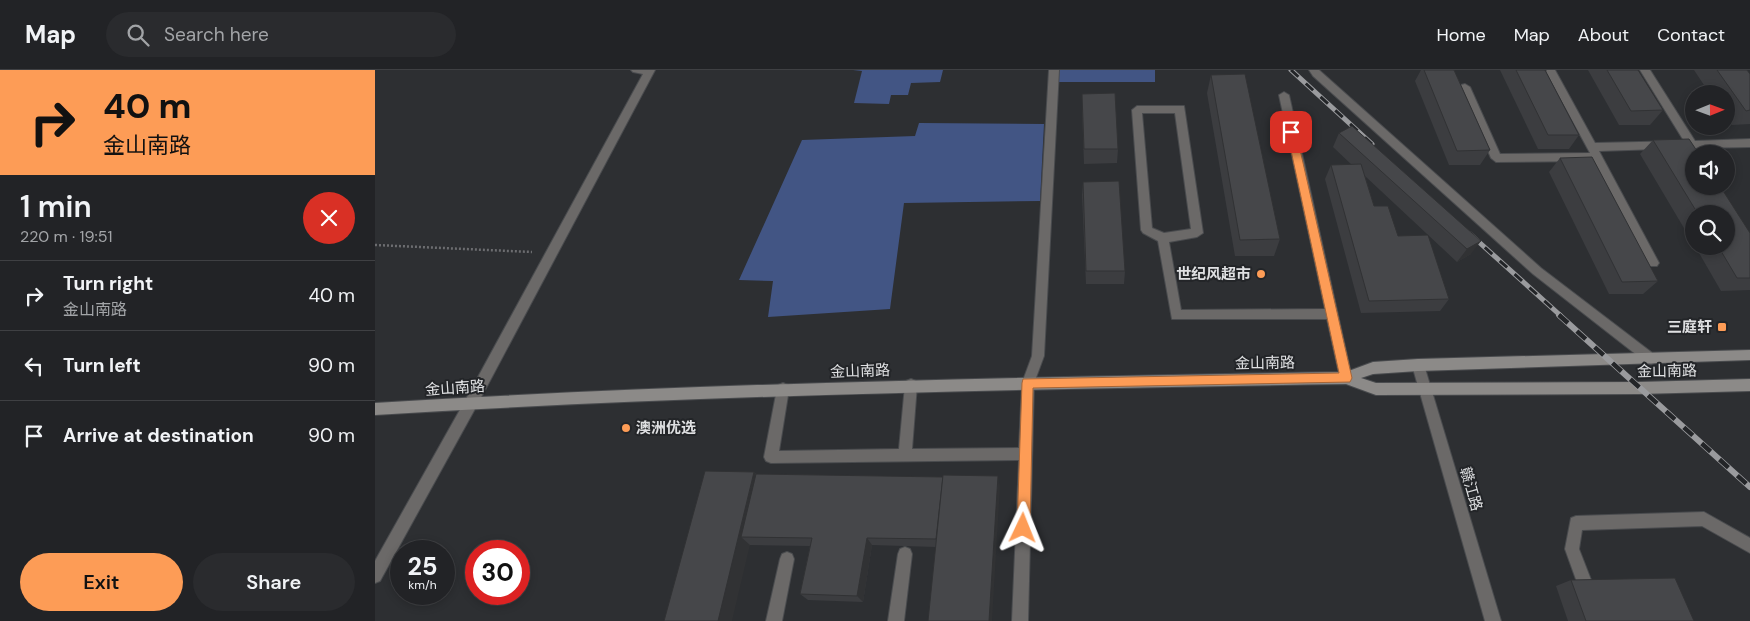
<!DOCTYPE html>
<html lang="en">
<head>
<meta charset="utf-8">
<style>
	:root { --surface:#222326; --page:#2a2b2e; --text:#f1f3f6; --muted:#a2a4a7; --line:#3f4043; --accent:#fd9c56 }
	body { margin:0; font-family:"DM Sans","Noto Sans SC",sans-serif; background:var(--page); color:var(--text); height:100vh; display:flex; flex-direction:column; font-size:19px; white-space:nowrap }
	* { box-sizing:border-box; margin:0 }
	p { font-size:16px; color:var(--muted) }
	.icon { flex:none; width:28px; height:28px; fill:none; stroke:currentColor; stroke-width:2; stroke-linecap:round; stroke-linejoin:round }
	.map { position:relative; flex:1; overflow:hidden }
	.drawer { display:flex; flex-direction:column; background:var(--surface); width:375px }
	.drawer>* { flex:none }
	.banner { background:#fd9c56; color:#111; overflow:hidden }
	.needle { width:32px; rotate:89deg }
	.buttons { position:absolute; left:1310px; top:15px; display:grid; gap:10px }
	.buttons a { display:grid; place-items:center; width:50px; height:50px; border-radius:50%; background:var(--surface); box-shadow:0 2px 8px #0003,0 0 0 1px var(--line); font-size:25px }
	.speed { position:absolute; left:15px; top:470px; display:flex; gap:10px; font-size:25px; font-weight:700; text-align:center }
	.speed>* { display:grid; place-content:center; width:65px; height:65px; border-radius:50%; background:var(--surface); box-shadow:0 2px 8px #0003,0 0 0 1px var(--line); line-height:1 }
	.speed small { font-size:12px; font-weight:400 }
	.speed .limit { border:8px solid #d22; background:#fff; color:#111 }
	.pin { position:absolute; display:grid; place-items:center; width:42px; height:42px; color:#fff; margin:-21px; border-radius:10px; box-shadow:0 2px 8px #0006 }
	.me { position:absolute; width:55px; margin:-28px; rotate:2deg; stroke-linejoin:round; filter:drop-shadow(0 0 4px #0008) }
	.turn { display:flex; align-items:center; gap:18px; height:105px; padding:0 20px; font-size:22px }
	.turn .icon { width:65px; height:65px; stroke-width:2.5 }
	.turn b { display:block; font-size:35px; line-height:42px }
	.round { display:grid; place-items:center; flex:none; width:52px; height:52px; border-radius:26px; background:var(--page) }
	.summary { display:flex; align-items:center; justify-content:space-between; height:85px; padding:0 20px }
	h1 { font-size:30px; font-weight:600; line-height:38px }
	.button { display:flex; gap:10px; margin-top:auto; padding:10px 20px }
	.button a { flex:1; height:58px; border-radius:30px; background:var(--accent); color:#111; font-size:20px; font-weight:600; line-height:58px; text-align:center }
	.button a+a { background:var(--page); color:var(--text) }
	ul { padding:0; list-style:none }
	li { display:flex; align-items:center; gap:15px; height:70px; padding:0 20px; border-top:1px solid var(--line) }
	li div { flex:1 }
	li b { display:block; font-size:19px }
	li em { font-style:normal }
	header { display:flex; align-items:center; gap:30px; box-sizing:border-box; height:70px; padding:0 25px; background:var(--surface); border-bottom:1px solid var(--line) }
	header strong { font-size:24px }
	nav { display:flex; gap:28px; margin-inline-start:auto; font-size:18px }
	.search { width:350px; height:45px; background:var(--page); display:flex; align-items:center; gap:12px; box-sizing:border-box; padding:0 18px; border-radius:28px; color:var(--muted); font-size:19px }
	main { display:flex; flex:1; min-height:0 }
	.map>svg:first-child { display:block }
</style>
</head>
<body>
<header>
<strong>Map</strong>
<div class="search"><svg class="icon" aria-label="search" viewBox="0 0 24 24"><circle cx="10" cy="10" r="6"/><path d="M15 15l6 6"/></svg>Search here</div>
<nav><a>Home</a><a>Map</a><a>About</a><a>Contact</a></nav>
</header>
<main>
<section class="drawer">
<div class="banner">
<div class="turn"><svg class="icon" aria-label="right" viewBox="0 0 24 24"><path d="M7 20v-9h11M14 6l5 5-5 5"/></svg><div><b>40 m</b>金山南路</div></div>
</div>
<div class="summary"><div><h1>1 min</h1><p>220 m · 19:51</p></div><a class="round" style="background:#d93025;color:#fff"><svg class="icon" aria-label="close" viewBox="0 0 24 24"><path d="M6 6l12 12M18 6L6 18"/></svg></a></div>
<ul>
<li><svg class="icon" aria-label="right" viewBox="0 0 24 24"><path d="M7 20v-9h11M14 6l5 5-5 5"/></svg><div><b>Turn right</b><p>金山南路</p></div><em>40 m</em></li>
<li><svg class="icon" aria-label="left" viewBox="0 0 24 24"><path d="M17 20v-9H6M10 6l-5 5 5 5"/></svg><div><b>Turn left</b></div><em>90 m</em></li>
<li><svg class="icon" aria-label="arrive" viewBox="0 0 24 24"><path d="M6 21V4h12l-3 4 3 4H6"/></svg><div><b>Arrive at destination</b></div><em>90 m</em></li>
</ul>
<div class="button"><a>Exit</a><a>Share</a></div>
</section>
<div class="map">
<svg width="1375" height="551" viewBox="0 0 1375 551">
	<rect width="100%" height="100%" fill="#2d2f32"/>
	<!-- green -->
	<g fill="#425584">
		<path d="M478,0H568L565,12L536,13L533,25H516L514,34L479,33L487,1Z"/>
		<path d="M683,0H780V12H682Z"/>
		<path d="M544,53L669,54L665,131L529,133L515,239L393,247L398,211L364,210L427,70L540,66Z"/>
	</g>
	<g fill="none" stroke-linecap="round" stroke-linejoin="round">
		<defs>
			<g id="minor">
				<path d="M256,0H280L101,337L5,511L0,513V491L91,329L268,4L258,2Z"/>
				<path d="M674,0H684L669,286L659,313L653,551H637L644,390L396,393L391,391L389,387L402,319L403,315L408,313L413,315L414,319L404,381L524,379L530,315L531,311L536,309L541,311L542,315L537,379L644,378L647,313L657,286Z"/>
				<path d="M934,0H944L1166,198L1280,285L1282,289L1280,293L1276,294L1272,293L1158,204L938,6Z"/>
				<path d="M1172,0H1180L1220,73L1309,71L1265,0H1275L1320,71L1375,69V77L1325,78L1328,84H1319V86L1314,78L1224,81L1284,193L1282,196H1274L1219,91L1121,92L1116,88L1085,17L1086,15L1090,14L1095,17L1125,84L1215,83L1171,2Z"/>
				<path d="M909,22L914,25L977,308L976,312L971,314L966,312L965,308L952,249H797L783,171L768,163L766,160L757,40L762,36H809L828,163L822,167L794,172L806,240L950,239L904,25ZM767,43H800L816,159L789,163L777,158Z"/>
				<path d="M1329,442L1375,468V483L1327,456L1207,460L1204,479L1232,551H1216L1190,479L1196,448L1201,446Z"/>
				<path d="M530,477L535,479L537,484L529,551H513L523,484L525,479Z"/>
				<path d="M412,482L417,484L419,489L407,551H391L405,489L407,484Z"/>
			</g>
			<path id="tertiary" d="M1043,289L1047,291L1049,295L1126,551H1110L1037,295L1039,291Z"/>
			<path id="secondary" d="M1375,280V290L1043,301L998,304L986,308L1001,313L1264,312L1375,309V321L1264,324L1001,325L971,314C647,319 323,325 0,345V333C323,313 647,307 971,302L998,292L1043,289Z"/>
		</defs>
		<!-- minor casing -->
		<use href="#minor" stroke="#494b4e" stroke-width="2"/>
		<!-- tertiary casing -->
		<use href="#tertiary" stroke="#494b4e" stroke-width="2"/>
		<!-- secondary casing -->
		<use href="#secondary" stroke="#494b4e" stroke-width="2"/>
		<!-- path -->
		<path stroke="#6c6d70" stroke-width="2.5" stroke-dasharray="2 2" stroke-linecap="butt" d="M0,175L157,182"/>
		<!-- minor -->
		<use href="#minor" fill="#6b6968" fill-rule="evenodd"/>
		<!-- tertiary -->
		<use href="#tertiary" fill="#6b6968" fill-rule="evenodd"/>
		<!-- secondary -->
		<use href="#secondary" fill="#8c8a88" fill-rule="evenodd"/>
		<defs>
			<g id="rail-far1">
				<path d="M916,0L997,74"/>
				<path d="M1095,164L1186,246"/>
			</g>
			<path id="rail" d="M1184,245L1375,417"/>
		</defs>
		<!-- rail-far1 casing -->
		<use href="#rail-far1" stroke="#9a9b9e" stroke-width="5"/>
		<!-- rail casing -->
		<use href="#rail" stroke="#9a9b9e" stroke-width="6"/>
		<!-- rail-far1 -->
		<use href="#rail-far1" stroke="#232528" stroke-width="3" stroke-dasharray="10" stroke-linecap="butt"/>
		<!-- rail -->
		<use href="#rail" stroke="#232528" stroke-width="4.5" stroke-dasharray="12" stroke-linecap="butt"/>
	</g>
	<!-- wall -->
	<g fill="#3c3d40">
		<path d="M1046,0H1079L1115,80L1105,95H1074L1040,11Z"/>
		<path d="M1125,0H1170L1204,65L1194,79H1163Z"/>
		<path d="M1213,0H1263L1288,40L1275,55H1244Z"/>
		<path d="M1319,0H1372L1375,4V54L1357,55L1351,47V24H1335Z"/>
		<path d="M836,5L905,169L899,186H860L832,23Z"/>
		<path d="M707,24L743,79L742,93L709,94L707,38Z"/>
		<path d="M977,56L1096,184L1082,192L990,106L999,136L1074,229L1065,241L986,243L950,109L956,95H977L958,77L964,63Z"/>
		<path d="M1278,70L1375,163V220L1346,221L1320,176H1351V144H1319V175L1265,84Z"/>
		<path d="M1185,88L1283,211L1268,224H1234L1174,102Z"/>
		<path d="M708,112L750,201L749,214H711L707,125Z"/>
		<path d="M379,402L381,404L625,417L561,477L497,475L488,532L433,530L425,524L435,476L375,475L289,551Z"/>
		<path d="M1196,510L1319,551H1193L1181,516Z"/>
	</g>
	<!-- shaded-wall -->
	<g fill="#313234">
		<path d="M1106,171L1096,184L1082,192L1092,179Z"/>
		<path d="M379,402L389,413L366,467L375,475L357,551H343Z"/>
		<path d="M623,406L625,417L617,551H614Z"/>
		<path d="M492,468L497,475L488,532L482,526Z"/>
	</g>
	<!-- building -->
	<g fill="#46474a" stroke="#313234">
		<path d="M1049,0H1079L1115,80L1082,81Z"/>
		<path d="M1141,0H1170L1204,65H1173Z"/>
		<path d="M1232,0H1263L1288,40L1256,41Z"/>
		<path d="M1342,0H1372L1375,4V40L1371,41Z"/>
		<path d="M870,4L905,169L865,170L836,5Z"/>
		<path d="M740,23L743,79H709L707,24Z"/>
		<path d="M977,56L1106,171L1092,179L964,63Z"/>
		<path d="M1314,69L1324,84H1319V116H1345L1375,163V208H1362L1343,176H1351V144H1323L1278,70Z"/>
		<path d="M1217,87L1283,211L1247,212L1185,88Z"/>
		<path d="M986,94L999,136H1013L1023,166L1053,165L1074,229L994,231L956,95Z"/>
		<path d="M744,111L750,201H711L708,112Z"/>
		<path d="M330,401L379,402L343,551H289Z"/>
		<path d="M381,404L568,407L561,469L492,468L482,526L425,524L437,468L366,467Z"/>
		<path d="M568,405L623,406L614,551H553Z"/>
		<path d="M1300,508L1319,551H1211L1196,510Z"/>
	</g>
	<!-- route -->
	<path fill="#fd9c56" stroke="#a46538" d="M916,58L921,62L977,308L975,312L658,318L655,458L653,463L648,465L644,463L642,458L647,313L648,309L964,303L912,62Z"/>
	<!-- markers -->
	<g fill="#fd9c56" stroke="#232528" stroke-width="2">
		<circle cx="886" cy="204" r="5"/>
		<rect x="1342" y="252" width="10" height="10" rx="2.5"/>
		<circle cx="251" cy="358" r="5"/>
	</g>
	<g text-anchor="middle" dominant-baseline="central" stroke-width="4" stroke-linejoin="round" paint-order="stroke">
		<!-- poi labels -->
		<g font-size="15" font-weight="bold" fill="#dfe0e2" stroke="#232528" text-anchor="end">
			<text x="876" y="204">世纪风超市</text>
			<text x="1337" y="257">三庭轩</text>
			<text x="261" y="358" text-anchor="start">澳洲优选</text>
		</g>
		<!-- street labels -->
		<g font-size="15" fill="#dfe0e2" stroke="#232528">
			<text transform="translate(890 293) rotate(-1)">金山南路</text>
			<text transform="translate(485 301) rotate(-2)">金山南路</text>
			<text transform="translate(1292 301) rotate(-1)">金山南路</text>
			<text transform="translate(80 318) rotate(-4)">金山南路</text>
			<text transform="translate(1096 419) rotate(74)">赣江路</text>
		</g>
	</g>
</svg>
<div class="buttons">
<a><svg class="needle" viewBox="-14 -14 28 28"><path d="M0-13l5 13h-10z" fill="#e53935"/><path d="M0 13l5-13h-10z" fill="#a2a4a7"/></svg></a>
<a><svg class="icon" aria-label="sound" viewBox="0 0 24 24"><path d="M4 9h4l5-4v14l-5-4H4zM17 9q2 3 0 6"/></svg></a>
<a><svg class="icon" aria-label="search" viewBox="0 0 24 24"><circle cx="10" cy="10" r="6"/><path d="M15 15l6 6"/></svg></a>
</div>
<div class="speed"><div>25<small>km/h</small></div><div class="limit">30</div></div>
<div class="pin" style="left:916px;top:62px;background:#d93025"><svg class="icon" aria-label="arrive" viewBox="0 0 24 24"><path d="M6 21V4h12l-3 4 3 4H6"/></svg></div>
<svg class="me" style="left:648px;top:458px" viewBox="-20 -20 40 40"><path d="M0-17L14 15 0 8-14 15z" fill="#fd9c56" stroke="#fff" stroke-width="4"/></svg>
</div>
</main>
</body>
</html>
